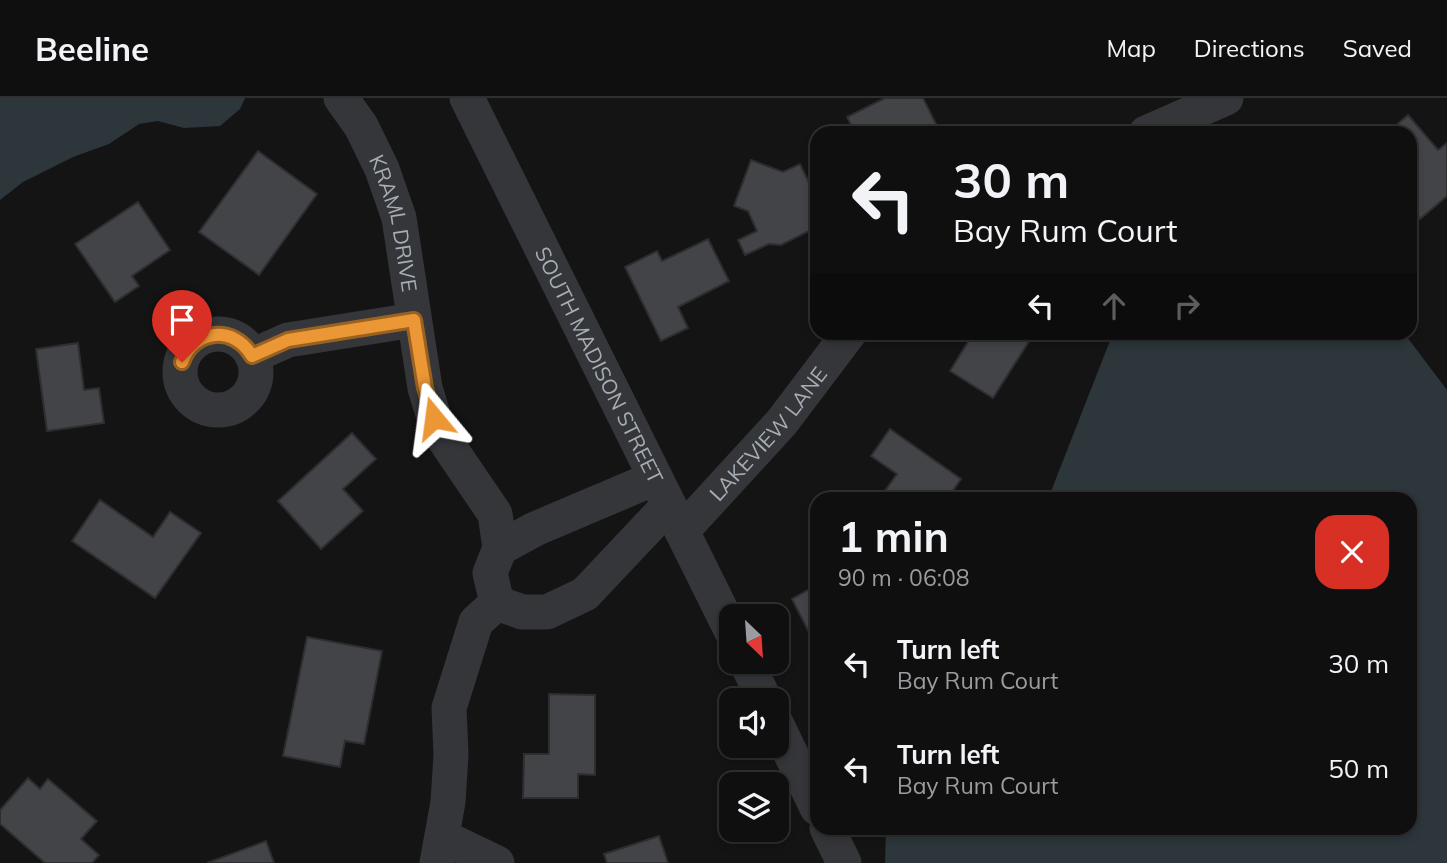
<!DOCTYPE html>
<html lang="en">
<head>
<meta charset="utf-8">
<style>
	:root { --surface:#0f0f10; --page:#1d1d1e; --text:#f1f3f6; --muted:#9b9c9f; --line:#2f2f30 }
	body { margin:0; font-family:Mulish,sans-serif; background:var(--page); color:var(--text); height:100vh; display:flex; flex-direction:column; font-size:26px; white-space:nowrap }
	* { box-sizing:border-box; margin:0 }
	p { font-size:23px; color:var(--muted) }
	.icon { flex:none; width:38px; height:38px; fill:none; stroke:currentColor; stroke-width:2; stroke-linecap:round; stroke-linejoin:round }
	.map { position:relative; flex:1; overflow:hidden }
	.details { position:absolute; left:810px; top:394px; width:607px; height:343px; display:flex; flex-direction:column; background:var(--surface); border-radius:21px; box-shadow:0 4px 10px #0003,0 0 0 2px var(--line) }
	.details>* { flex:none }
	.guide { position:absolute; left:810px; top:28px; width:607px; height:214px; border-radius:21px; box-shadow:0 4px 10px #0003,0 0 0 2px var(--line); background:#0f0f10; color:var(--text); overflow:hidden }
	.needle { width:46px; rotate:155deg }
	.fabs { position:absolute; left:719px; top:506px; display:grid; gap:14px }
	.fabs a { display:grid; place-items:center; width:70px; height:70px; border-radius:14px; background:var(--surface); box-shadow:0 4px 10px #0003,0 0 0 2px var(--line); font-size:35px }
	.pin { position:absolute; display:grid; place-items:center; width:60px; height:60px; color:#fff; margin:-72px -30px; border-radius:50% 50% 50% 0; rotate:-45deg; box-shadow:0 0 7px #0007 }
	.pin .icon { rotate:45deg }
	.me { position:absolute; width:77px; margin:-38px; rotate:344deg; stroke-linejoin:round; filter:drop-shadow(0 0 5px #0008) }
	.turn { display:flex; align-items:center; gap:24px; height:147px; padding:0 28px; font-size:32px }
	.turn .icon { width:91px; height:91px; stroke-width:2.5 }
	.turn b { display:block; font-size:49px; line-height:60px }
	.lanes { display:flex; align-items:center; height:66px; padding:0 28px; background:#0003; justify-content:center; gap:35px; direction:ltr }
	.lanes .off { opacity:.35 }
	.round { display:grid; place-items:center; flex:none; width:74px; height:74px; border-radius:21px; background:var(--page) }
	.headline { display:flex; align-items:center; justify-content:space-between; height:119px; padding:0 28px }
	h1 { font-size:42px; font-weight:700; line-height:52px }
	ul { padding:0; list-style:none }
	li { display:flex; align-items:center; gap:21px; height:105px; padding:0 28px }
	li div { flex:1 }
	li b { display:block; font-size:26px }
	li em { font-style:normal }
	header { display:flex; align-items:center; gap:42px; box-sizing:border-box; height:98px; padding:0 35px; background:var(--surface); border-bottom:2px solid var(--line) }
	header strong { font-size:33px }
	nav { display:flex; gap:38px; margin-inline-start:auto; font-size:24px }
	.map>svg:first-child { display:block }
</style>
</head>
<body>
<header>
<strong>Beeline</strong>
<nav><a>Map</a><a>Directions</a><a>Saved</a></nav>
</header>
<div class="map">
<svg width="1447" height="765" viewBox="0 0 1447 765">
	<rect width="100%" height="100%" fill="#141415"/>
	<!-- water -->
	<g fill="#2c363b">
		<path d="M0,0H245L240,11L220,28L184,30L158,23L139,26L109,46L73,59L23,84L0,102Z"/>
		<path d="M1113,235H1404L1447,292V765H885L886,730H1410V401H1048Z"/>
	</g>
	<!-- building -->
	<g fill="#434448" stroke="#2e2e31" stroke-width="2">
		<path d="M885,0H923L939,32L933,35H855L847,19Z"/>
		<path d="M1408,17L1438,52L1447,45V98L1420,121L1410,110V35H1387Z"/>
		<path d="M258,53L317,96L259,177L199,134Z"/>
		<path d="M751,62L783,74L800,66L817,101V129L781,147L769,146L745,157L738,142L757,133L748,113L734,108Z"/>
		<path d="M138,104L170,152L132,178L139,188L115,204L75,146Z"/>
		<path d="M708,141L729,183L678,209L688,230L661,243L625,169L657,153L662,163Z"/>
		<path d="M974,234H1035L993,300L950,273Z"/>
		<path d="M78,245L84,292L99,290L104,325L47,333L36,251Z"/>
		<path d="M890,331L961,381L947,401H879L897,376L871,358Z"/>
		<path d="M352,335L376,361L343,391L363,413L321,451L278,403Z"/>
		<path d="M100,402L153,439L170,414L201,435L155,500L72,443Z"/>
		<path d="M817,487V550L792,501Z"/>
		<path d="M307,539L382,553L364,646L345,643L340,669L283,658Z"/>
		<path d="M549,596L595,597V677L578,676V700H523L524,656H549Z"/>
		<path d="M28,680L40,691L48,681L97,723L81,741L99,757L92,765H45L0,726V712Z"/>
		<path d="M659,738L668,765H607L604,756Z"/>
		<path d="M266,743L274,765H207Z"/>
	</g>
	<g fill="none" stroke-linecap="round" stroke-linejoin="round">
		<!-- minor -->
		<g stroke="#35363a" stroke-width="35">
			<path id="s1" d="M341,0L361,28L382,71L399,120L425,290L434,320L442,338L495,416L500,450L490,475L497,505"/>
			<path id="s2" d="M467,0L732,534"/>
			<path d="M1146,35L1226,0"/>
			<circle cx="218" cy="274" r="38"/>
			<path d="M252,258L288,242L414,222"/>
			<path id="s3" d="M682,433L782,324L850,234"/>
			<path d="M500,450L535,431L655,380"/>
			<path d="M497,505L522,514H547L585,496L668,408"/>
			<path d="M746,564L765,602"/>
			<path d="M777,627L817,710"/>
			<path d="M827,730L844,765"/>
			<path d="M443,739L497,765"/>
			<path d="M437,765L448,704L451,657L449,610L476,524L497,505"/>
		</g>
	</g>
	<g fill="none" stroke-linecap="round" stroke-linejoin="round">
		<defs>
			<path id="route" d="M182,264C194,231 234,227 252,258L288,242L414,222L425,290L434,320"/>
		</defs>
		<!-- route casing -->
		<use href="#route" stroke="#996222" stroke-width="18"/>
		<!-- route -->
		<use href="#route" stroke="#ec9735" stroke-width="12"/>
	</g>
	<g text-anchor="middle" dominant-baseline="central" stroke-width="7" stroke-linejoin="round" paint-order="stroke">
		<!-- street labels -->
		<g font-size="21" fill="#a6adb5" stroke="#0f0f10">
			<text stroke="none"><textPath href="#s1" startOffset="138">KRAML DRIVE</textPath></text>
			<text stroke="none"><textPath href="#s2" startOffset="298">SOUTH MADISON STREET</textPath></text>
			<text stroke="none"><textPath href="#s3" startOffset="130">LAKEVIEW LANE</textPath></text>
		</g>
	</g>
</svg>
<div class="fabs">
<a><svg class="needle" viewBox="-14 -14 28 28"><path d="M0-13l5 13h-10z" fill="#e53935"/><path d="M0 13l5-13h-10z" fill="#9b9c9f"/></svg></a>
<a><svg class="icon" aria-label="sound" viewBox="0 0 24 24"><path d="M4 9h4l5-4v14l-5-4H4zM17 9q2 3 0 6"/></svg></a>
<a><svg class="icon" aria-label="layers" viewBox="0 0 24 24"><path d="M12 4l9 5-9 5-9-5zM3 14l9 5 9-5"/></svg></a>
</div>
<div class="pin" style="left:182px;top:264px;background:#d93025"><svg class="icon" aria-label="arrive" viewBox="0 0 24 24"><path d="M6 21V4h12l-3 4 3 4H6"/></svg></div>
<svg class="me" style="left:434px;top:320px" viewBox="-20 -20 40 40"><path d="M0-17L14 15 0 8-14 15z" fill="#ec9735" stroke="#fff" stroke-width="4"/></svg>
<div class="guide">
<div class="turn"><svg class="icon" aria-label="left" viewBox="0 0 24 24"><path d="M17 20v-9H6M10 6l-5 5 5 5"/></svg><div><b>30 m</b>Bay Rum Court</div></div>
<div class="lanes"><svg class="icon" aria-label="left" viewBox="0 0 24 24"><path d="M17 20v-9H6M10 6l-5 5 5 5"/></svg><svg class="icon off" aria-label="ahead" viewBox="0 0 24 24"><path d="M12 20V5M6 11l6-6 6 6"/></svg><svg class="icon off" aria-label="right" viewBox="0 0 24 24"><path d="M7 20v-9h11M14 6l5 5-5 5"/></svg></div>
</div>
<section class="details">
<div class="headline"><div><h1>1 min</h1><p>90 m · 06:08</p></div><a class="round" style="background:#d93025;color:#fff"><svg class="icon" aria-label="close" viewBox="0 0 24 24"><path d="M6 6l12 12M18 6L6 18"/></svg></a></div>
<ul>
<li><svg class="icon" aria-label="left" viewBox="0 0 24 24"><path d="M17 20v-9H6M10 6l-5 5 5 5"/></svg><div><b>Turn left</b><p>Bay Rum Court</p></div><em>30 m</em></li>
<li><svg class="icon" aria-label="left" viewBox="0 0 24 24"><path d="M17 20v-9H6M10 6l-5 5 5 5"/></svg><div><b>Turn left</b><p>Bay Rum Court</p></div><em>50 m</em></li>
</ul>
</section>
</div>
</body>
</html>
